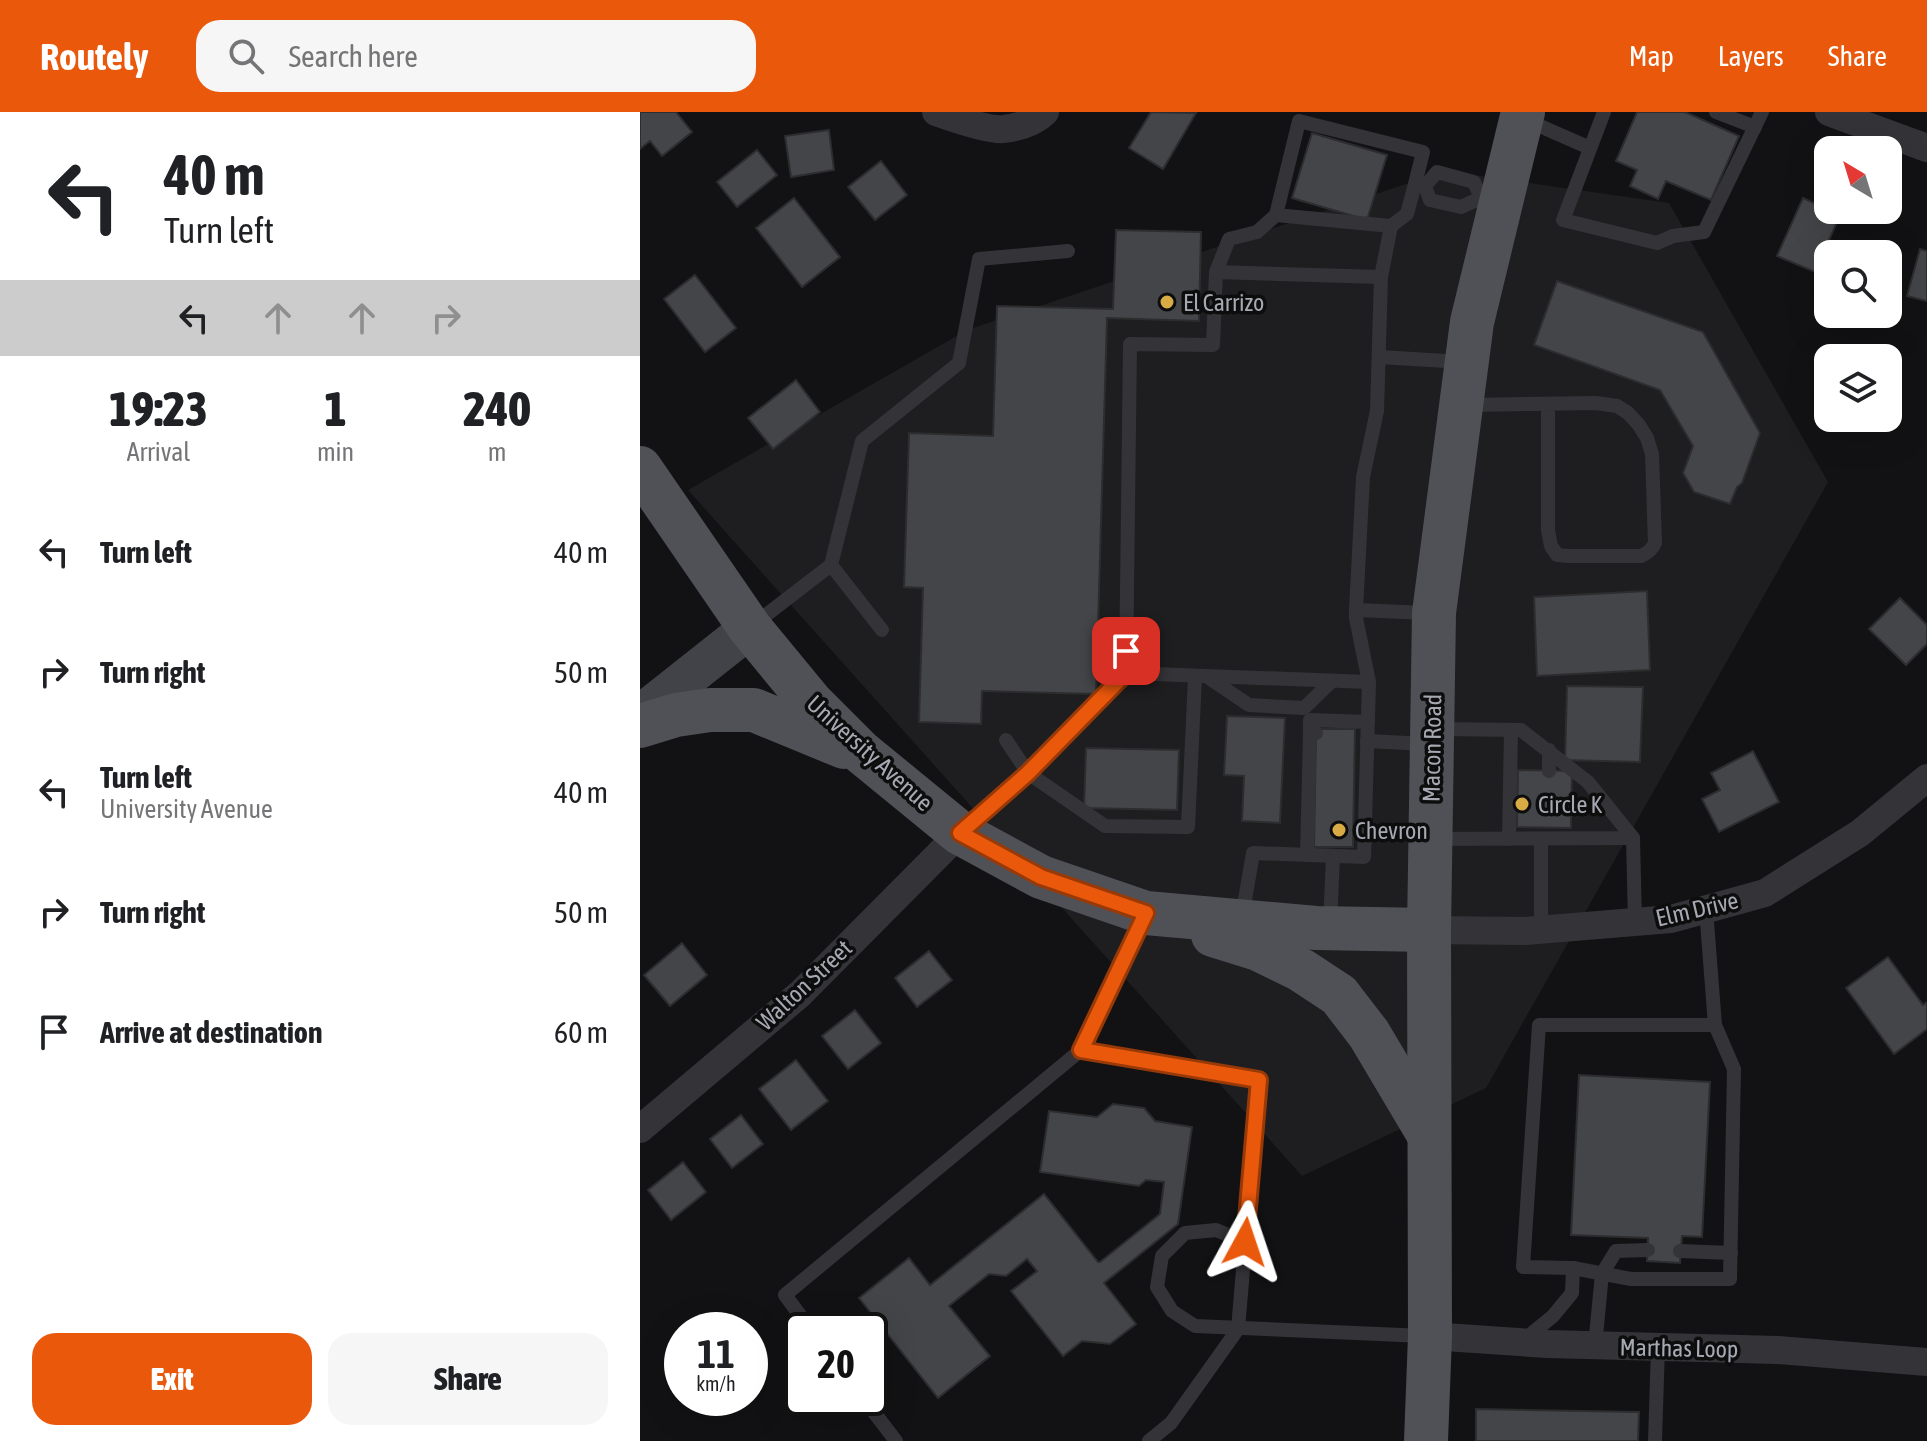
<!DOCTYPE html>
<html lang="en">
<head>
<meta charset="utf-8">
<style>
	:root { --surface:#fff; --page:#f6f6f6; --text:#202124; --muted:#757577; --accent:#ea580c }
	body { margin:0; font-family:"Asap Condensed",sans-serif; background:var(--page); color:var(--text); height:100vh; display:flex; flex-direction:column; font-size:30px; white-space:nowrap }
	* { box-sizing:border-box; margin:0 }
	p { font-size:26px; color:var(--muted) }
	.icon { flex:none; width:44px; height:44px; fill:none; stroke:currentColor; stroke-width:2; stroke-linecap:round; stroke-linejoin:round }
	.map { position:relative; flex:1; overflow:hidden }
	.side { display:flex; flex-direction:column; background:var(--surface); width:640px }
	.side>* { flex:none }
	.top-card { background:#fff; color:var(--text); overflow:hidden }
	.needle { width:52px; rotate:322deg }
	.buttons { position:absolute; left:1174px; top:24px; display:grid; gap:16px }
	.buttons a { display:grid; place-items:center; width:88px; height:88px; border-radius:16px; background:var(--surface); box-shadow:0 8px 32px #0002; font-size:40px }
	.speed { position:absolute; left:24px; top:1200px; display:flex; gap:16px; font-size:40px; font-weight:700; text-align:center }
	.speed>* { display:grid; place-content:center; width:104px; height:104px; border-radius:50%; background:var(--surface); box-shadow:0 8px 32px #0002; line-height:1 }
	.speed small { font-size:20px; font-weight:400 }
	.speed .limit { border:4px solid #111; border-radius:12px; background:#fff; color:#111 }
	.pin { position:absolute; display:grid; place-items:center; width:68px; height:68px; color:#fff; margin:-34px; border-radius:16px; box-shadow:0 4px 12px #0006 }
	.me { position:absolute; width:88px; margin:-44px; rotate:5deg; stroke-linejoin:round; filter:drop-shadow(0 0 6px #0008) }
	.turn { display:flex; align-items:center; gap:28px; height:168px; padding:0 32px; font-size:36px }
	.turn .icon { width:104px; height:104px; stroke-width:2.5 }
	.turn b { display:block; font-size:56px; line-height:68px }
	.lanes { display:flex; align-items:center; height:76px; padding:0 32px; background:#0003; justify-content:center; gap:40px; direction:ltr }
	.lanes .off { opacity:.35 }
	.eta { display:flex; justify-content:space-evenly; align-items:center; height:136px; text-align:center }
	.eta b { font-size:48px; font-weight:800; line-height:56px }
	.primary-button { display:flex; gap:16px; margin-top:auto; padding:16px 32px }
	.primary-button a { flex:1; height:92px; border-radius:24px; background:var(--accent); color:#fff; font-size:32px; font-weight:800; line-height:92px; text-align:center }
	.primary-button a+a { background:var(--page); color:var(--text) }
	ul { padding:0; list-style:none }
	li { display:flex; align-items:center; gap:24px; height:120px; padding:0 32px }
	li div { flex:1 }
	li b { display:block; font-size:30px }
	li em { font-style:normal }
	header { display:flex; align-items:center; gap:48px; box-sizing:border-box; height:112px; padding:0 40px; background:var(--accent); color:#fff }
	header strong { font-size:38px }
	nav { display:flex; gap:44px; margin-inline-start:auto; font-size:28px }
	.search { width:560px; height:72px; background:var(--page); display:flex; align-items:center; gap:20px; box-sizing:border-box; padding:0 28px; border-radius:24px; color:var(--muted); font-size:30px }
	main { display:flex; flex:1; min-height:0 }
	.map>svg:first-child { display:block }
</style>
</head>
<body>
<header>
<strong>Routely</strong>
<div class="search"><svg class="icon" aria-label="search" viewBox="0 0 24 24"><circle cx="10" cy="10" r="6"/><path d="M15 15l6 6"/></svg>Search here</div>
<nav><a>Map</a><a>Layers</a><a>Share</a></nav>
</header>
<main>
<section class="side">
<div class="top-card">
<div class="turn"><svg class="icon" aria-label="left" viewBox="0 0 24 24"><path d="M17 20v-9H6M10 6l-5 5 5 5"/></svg><div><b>40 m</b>Turn left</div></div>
<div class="lanes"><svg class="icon" aria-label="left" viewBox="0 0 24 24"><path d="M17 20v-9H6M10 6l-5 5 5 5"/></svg><svg class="icon off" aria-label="ahead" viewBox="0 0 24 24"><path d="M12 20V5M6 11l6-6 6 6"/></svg><svg class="icon off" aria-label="ahead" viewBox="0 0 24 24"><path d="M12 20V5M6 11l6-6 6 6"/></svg><svg class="icon off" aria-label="right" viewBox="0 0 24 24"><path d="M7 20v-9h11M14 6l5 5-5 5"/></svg></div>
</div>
<div class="eta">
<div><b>19:23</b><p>Arrival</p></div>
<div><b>1</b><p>min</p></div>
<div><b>240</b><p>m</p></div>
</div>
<ul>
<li><svg class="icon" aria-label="left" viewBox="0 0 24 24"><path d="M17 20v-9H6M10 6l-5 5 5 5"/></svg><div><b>Turn left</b></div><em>40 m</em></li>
<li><svg class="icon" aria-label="right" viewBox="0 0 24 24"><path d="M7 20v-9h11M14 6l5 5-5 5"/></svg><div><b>Turn right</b></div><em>50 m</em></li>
<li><svg class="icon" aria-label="left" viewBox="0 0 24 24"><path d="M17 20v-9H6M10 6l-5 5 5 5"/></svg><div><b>Turn left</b><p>University Avenue</p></div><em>40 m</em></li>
<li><svg class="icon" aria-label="right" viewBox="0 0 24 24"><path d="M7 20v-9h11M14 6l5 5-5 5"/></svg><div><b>Turn right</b></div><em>50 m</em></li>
<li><svg class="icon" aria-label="arrive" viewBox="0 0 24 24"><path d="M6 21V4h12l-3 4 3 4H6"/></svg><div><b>Arrive at destination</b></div><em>60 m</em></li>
</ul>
<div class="primary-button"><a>Exit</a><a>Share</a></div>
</section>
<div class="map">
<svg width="1287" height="1329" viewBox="0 0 1287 1329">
	<rect width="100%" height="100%" fill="#121214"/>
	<!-- built -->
	<path fill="#1e1e20" d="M805,59L1029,91L1188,370L846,976L662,1064L48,378L327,218Z"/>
	<!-- building -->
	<g fill="#444548" stroke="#2d2d2f" stroke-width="2">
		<path d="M0,0H36L52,20L22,44L10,29L0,37Z"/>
		<path d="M511,0L556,1L523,57L489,36Z"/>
		<path d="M997,0H1045L1099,24L1071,88L1026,69L1018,87L990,74L997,58L976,49Z"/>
		<path d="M189,18L194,58L151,65L145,24Z"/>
		<path d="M672,21L747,43L727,108L652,86Z"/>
		<path d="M117,38L137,63L97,95L77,70Z"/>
		<path d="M241,49L267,83L235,108L208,75Z"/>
		<path d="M154,86L200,145L162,175L116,116Z"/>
		<path d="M1163,86L1200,103L1175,160L1137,144Z"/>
		<path d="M476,118L561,120L559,209L467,206L456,582L342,579L341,612L279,610L283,476L264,475L269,321L353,324L357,194L473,197Z"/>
		<path d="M1280,137L1287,139V189L1267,184Z"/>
		<path d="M55,163L96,216L65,240L24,187Z"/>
		<path d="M917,169L1063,220L1120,321L1102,371L1097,375L1090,392L1054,380L1043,361L1053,334L1020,278L894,233Z"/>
		<path d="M156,268L180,300L133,337L108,306Z"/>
		<path d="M1007,479L1010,558L897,564L894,485Z"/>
		<path d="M1260,486L1287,513V532L1266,553L1229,517Z"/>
		<path d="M927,574L1003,575L1000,650L925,648Z"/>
		<path d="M587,604L645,606L640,711L602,709L604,664L584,663Z"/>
		<path d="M676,617H715L713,735H674Z"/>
		<path d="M446,636L539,638L537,698L444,696Z"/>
		<path d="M1113,639L1139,690L1079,720L1062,687L1080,678L1071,661Z"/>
		<path d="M878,658L932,659L931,716L877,715Z"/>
		<path d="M42,831L67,863L30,894L4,863Z"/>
		<path d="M289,839L312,868L277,895L255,866Z"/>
		<path d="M1248,845L1283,893L1287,890V917L1254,942L1206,876Z"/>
		<path d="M215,898L241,931L208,957L182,924Z"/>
		<path d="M156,948L188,989L151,1018L119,977Z"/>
		<path d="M939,963L1070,970L1062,1125L1042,1124L1040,1151L1007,1149L1008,1126L931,1123Z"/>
		<path d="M473,992L504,996L515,1009L552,1015L538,1112L464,1171L496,1212L470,1232L442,1229L423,1244L371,1179L397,1159L387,1147L366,1164L349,1162L309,1194L350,1244L298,1286L219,1186L269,1146L290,1173L404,1082L458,1150H460L520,1102L524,1070L506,1068L499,1074L400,1060L409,999L457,1005Z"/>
		<path d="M101,1003L123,1032L92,1056L70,1027Z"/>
		<path d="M43,1050L66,1080L31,1108L8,1078Z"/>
		<path d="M836,1297L999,1300L998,1329H836Z"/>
	</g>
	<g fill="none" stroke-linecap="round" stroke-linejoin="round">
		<!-- lane -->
		<g stroke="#343438" stroke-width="14">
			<path d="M964,0L923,108L1017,131L1033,124L1064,120L1122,0"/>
			<path d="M1076,0L1115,15"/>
			<path d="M886,8L950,36"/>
			<path d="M775,72L783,40L659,9L636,103L751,114L767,102L775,72L785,74"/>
			<path d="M785,74L790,88L821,95L841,86L856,89"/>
			<path d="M785,74L797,60L834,70L841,86"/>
			<path d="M576,160L741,165"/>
			<path d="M739,245L823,250"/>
			<path d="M826,293L956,291L977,294L988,301L999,313L1007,326L1012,342L1015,431C1012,438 1008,441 1001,444H929L917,443L911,434L908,418V292"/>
			<path d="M191,453L222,329L319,251L339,147L428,139"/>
			<path d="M716,498L788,501"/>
			<path d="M113,513L191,453L242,518"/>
			<path d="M486,561L729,570"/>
			<path d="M569,566L609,593L664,596L691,570"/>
			<path d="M670,621V608L728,610"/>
			<path d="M366,628L388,661L465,714L548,715L555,565"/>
			<path d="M727,629L787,632"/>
			<path d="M909,638V659"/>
			<path d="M323,718L388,661L486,561L490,232L573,233L576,160L589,127L617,120L636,103"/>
			<path d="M993,726L995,810"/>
			<path d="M795,727L993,726L948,670L881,618L797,617"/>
			<path d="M869,727L871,618"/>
			<path d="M667,743L670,621H676"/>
			<path d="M1066,797L1075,913H899L883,1155L933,1156L991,1167H1090L1094,957L1075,913"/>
			<path d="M602,805L613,741L724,745L729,570L716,506V498L723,365L737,299L741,165L751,114"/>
			<path d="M690,812L693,744"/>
			<path d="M901,817V728"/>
			<path d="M441,938L619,968L598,1217L531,1311L509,1329"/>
			<path d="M605,1130L576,1118L545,1121L522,1144L517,1175L532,1199L555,1214L784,1224"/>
			<path d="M1040,1139L1091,1141"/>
			<path d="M171,1218L145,1183L441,938L504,805"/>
			<path d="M885,1227L913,1204L932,1181L933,1156"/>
			<path d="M955,1234L962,1162L976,1139L1008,1138"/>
			<path d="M223,1286L256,1329"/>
			<path d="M1015,1329L1018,1235"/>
		</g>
		<!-- street -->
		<g stroke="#343438" stroke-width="28">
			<path d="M296,0C310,5 350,19 364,17C379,15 395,10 405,0"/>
			<path d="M1189,0L1287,36"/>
			<path d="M789,818L885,819L1031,807L1125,781L1220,721L1287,666"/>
			<path d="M0,1017L160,882L320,721"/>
			<path d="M790,1224L907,1232L1138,1238L1287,1250"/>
		</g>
		<!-- secondary -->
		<path stroke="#424348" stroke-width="40" d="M0,603L110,516"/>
		<!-- primary -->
		<g stroke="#505157" stroke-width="44">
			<path d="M0,356L110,516L171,590L221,640L320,721L401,765L506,801L676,816L789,818"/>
			<path d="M0,614L36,603L70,598H114L204,635"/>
			<path d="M573,823L618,837L661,858L699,883L729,922L789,1023"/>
			<path d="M786,1329L790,1224L789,818L794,501L832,210L883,0"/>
		</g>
	</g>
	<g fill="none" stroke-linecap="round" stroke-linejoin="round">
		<defs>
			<path id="route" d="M486,539V561L388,661L320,721L401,765L506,801L441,938L619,968L605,1130"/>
		</defs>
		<!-- route casing -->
		<use href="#route" stroke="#983908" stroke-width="20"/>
		<!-- route -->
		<use href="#route" stroke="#ea580c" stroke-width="14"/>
	</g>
	<!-- markers -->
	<g fill="#d9ab44" stroke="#0d0d0e" stroke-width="3">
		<circle cx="527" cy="190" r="8"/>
		<circle cx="882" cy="692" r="8"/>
		<circle cx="699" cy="718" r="8"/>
	</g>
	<g text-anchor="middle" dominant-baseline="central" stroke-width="7" stroke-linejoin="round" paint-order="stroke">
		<!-- poi labels -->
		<g font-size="24" fill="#a6a9b2" stroke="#0d0d0e" text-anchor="start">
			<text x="543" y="190">El Carrizo</text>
			<text x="898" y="692">Circle K</text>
			<text x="715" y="718">Chevron</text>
		</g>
		<!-- street labels -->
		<g font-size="24" fill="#a6a9b2" stroke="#0d0d0e">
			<text transform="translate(792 636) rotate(-89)">Macon Road</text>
			<text transform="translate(230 641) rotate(42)">University Avenue</text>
			<text transform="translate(1057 797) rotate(-13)">Elm Drive</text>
			<text transform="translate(164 873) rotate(-43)">Walton Street</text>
			<text transform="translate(1039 1236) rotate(1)">Marthas Loop</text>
		</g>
	</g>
</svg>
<div class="buttons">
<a><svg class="needle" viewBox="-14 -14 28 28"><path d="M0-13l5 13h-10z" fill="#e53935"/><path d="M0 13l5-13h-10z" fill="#757577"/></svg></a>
<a><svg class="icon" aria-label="search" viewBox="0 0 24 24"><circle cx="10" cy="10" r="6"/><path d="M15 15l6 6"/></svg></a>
<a><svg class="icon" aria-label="layers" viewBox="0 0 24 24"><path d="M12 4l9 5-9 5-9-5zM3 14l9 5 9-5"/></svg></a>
</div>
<div class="speed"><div>11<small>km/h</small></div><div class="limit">20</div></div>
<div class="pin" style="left:486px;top:539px;background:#d93025"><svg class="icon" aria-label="arrive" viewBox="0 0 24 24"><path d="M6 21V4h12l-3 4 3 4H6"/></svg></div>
<svg class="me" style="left:605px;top:1130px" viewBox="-20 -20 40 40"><path d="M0-17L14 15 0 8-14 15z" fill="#ea580c" stroke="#fff" stroke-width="4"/></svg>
</div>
</main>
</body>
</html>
